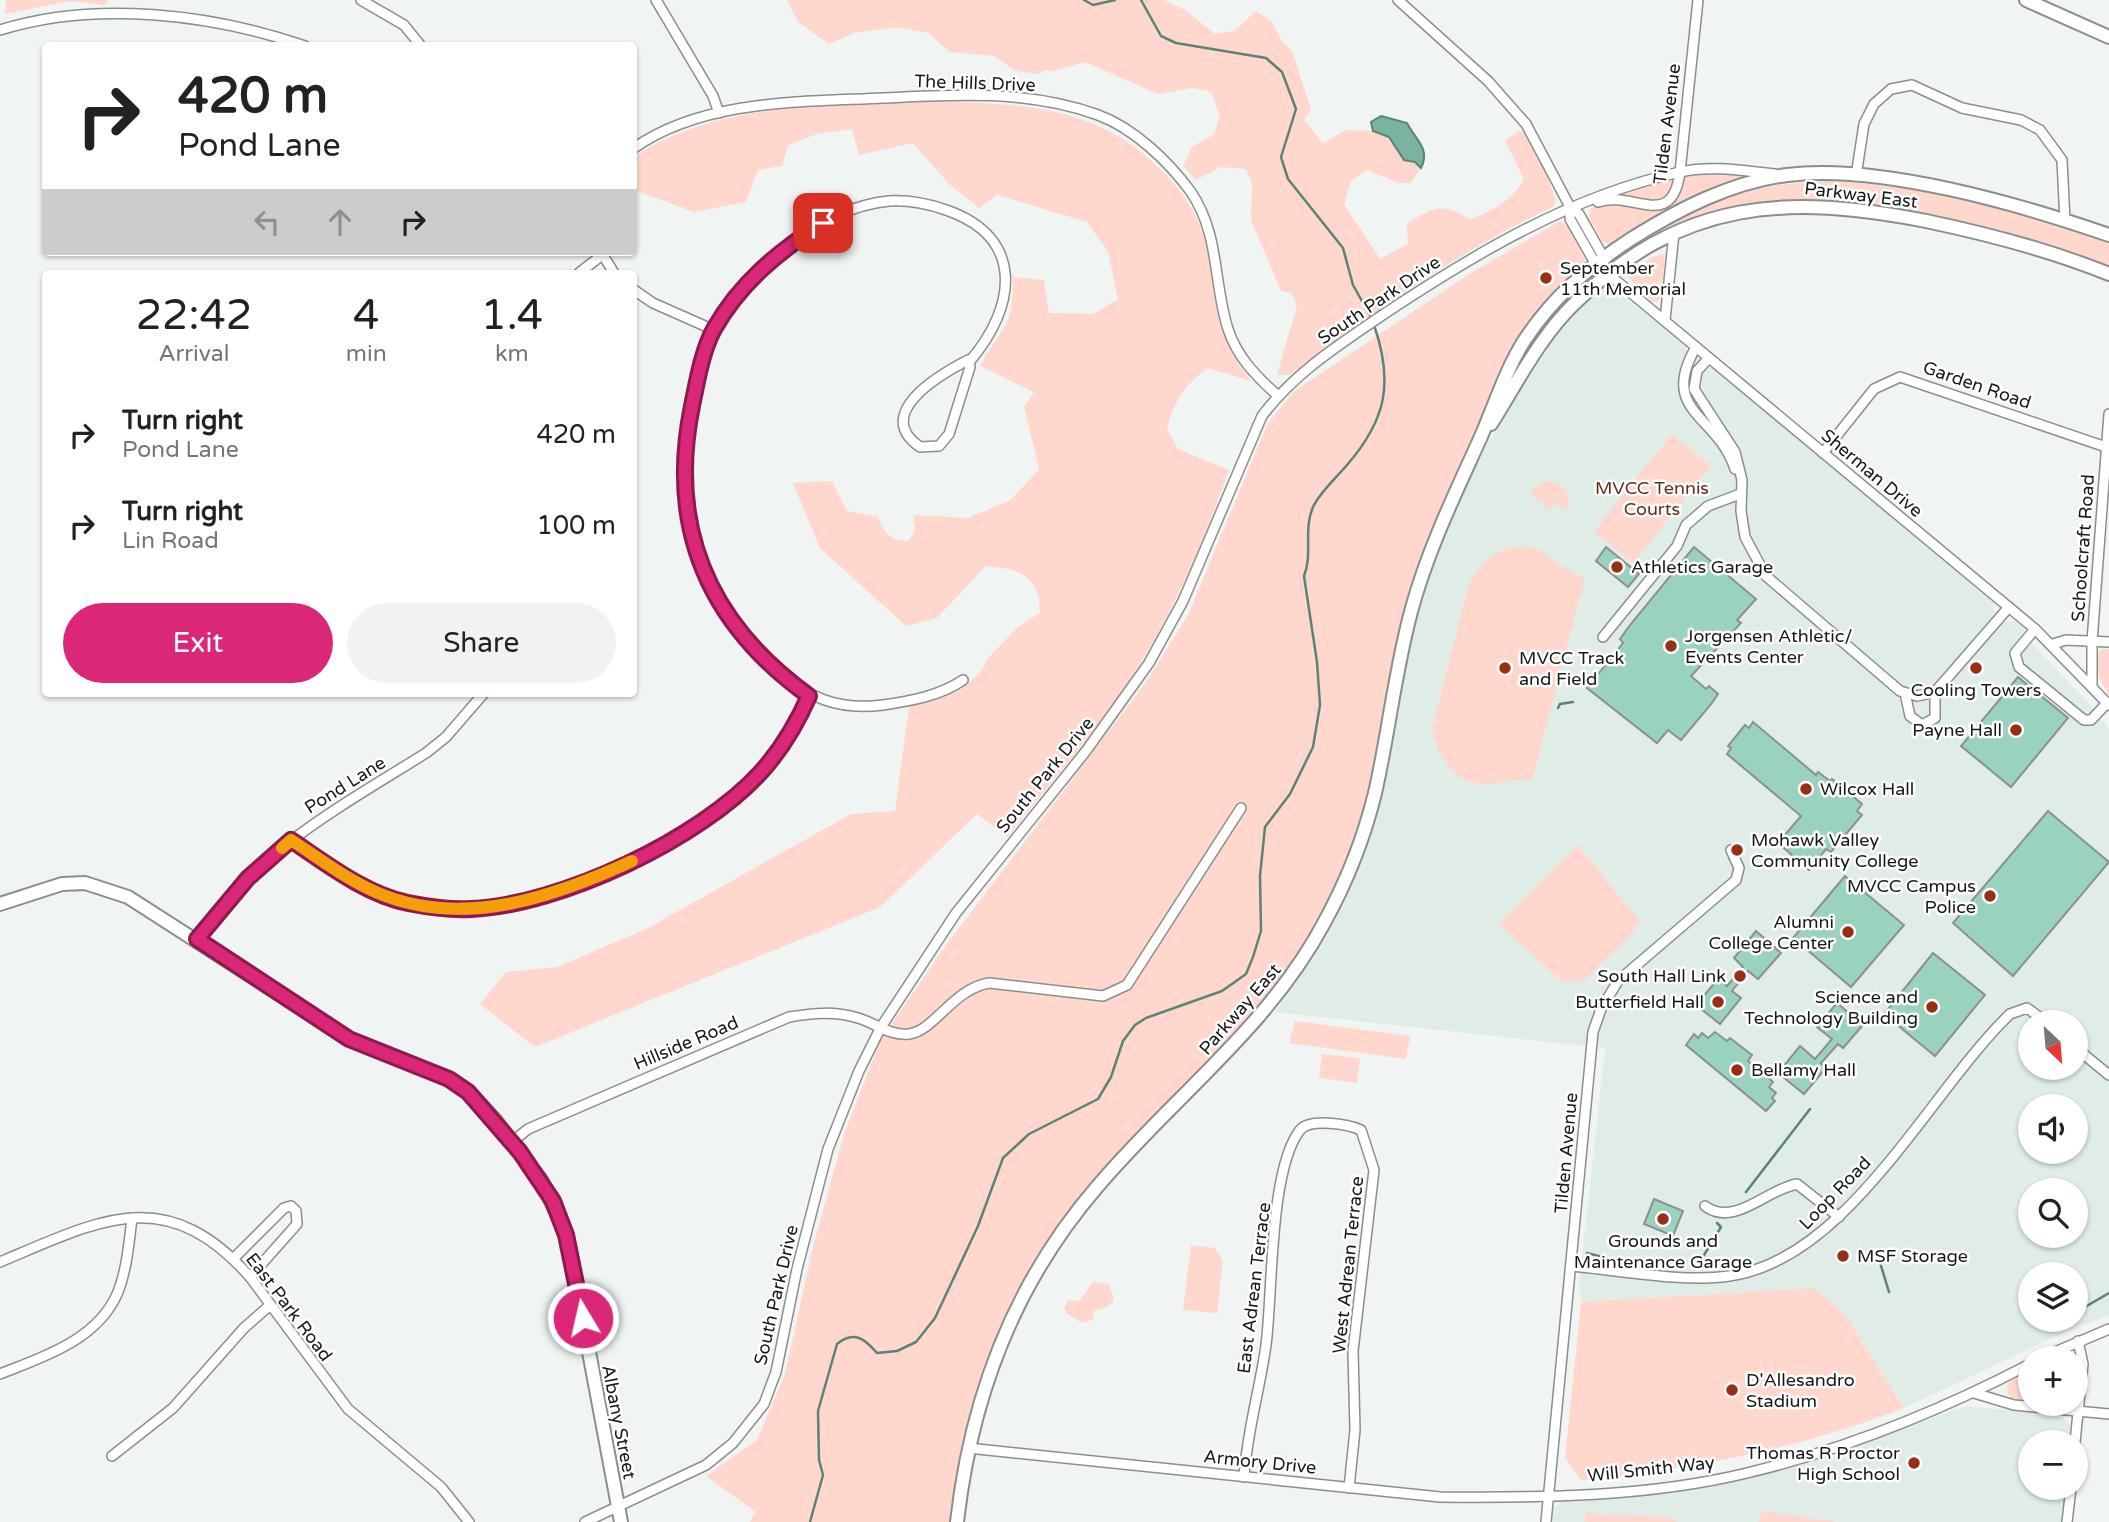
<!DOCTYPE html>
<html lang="en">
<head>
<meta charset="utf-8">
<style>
	:root { --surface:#fff; --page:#f2f2f2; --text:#222; --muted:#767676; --accent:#db2777 }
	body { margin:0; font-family:"Varela Round",sans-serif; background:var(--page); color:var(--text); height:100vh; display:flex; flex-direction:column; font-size:26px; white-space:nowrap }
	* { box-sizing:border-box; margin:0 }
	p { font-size:23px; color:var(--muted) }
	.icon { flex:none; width:38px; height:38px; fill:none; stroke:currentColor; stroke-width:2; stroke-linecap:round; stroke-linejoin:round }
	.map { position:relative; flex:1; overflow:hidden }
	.details { position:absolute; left:42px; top:270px; width:595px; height:427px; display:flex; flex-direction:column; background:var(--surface); border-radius:7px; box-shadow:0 2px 5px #0004 }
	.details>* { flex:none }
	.top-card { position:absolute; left:42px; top:42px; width:595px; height:214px; border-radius:7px; box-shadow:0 2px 5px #0004; background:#fff; color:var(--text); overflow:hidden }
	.needle { width:46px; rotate:154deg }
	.buttons { position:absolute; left:2018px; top:1010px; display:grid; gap:14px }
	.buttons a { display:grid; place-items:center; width:70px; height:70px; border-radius:50%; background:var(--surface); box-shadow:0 2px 5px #0004; font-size:35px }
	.pin { position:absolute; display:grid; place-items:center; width:60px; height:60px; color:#fff; margin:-30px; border-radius:14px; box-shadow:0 4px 10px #0006 }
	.me { position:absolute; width:77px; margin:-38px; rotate:351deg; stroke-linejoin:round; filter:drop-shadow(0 0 5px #0008) }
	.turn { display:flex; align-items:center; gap:24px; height:147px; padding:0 21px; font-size:32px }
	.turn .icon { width:91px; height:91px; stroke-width:2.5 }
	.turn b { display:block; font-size:49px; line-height:60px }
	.lanes { display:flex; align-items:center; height:66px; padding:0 21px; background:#0003; justify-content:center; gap:35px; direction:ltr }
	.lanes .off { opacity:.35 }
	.eta { display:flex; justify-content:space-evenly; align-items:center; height:119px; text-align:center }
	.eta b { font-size:42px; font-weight:600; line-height:49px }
	.action { display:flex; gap:14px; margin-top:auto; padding:14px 21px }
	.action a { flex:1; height:80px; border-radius:42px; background:var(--accent); color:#fff; font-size:28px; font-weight:600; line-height:80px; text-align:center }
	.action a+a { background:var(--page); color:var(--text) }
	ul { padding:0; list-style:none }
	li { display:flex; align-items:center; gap:21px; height:91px; padding:0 21px }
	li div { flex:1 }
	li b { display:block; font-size:26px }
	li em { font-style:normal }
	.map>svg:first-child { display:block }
</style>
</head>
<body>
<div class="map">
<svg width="2109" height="1522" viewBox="0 0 2109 1522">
	<rect width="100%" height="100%" fill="#f0f4f3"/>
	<!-- built -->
	<g fill="#e0ede7" fill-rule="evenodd">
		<path d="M1609,286L1655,321L1685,346L1687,352L1699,358L1705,368H1712L1993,602L1995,616L2003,622L2015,621L2025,628L2024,635L2094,709L2109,729V1315L2063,1333L1904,1408L1844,1313L1814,1288L1581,1302L1579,1286L1605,1048L1275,1012L1316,955L1342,908L1363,857L1382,796L1412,636L1434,562L1463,492L1488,443L1553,340L1589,298L1603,287ZM2030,1022H2076V1068H2030ZM2030,1106H2076V1152H2030ZM2030,1190H2076V1236H2030ZM2030,1274H2076V1320H2030Z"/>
		<path d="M1966,1406L2057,1415L2067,1420L2071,1428L2070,1442H2030V1488H2065L2062,1522H1552L1554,1508L1562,1502L1668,1491L1780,1468L1857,1445Z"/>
	</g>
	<!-- green -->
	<g fill="#ffd7cc">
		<path d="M6,0H108L106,5L70,1L5,14Z"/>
		<path d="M787,0H1164L1185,10L1215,34L1234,31L1256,11L1272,22L1281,40L1293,53L1311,110L1304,120L1323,143L1346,130L1380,131L1421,168L1411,183H1399L1367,170L1351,181L1344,204L1380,259L1408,244L1407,224C1434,206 1441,202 1470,219C1495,210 1510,202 1524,179L1505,141L1519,131L1526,133L1546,172L1556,201L1553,207C1458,250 1374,314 1289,375H1277L1297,305L1291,293L1281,291L1251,220L1252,184L1246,169L1220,167L1196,180L1183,166L1192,147L1214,134L1220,116L1211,92L1193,88L1158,94L1085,62L1054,71L1044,70L1040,74L1015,71L995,56L950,52L928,33L897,27L854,33L829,44L798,22Z"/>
		<path d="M918,101C1010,104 1091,100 1161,170C1183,191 1200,217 1207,247C1218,298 1216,338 1251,381L1208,368C1184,385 1174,402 1167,429L1178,449L1229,470C1206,536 1179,599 1143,659C1104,723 1054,779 1007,837L977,814L880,907L535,1047L480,1004L506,972L557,967L648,928L851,814L895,811L909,707L960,690L980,673L988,658L1018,627L1040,613C1040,575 1019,569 986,566L937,618L906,626L820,548L793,483L832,481L847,511L878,517C885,533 889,541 908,541L915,531L913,515L968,518L1011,500L1039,469L1024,407L1034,392L980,366C1002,325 1014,330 1013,277L1044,280L1049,313L1094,314L1118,299L1108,252L1087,222L997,195L979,208L949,184L913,143L859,155L852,129L817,134L788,145L782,166L758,170L746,202L694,212L634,190V157C716,102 822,107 918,101Z"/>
		<path d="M1718,173L1751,176L1663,214L1611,245L1603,242L1589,217L1590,209C1617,191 1656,229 1678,197C1682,191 1682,183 1686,176Z"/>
		<path d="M1674,179L1672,191L1659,202L1616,194Z"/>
		<path d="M1829,181C1925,186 2018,211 2109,242V268C2010,241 1842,179 1743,207C1703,218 1664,248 1624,255C1646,242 1667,228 1688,214C1728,189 1783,183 1829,181Z"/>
		<path d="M1560,221L1570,229L1586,262L1561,288L1497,382L1464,460L1390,682L1371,789L1342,877L1296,962L1243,1028L1093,1182L1038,1256L1013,1300L977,1388L961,1449L951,1522H750L756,1512L706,1476L757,1440L785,1374L813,1247L844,1134L881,1039L944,948L1146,682L1188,615L1267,425L1293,392L1469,274Z"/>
		<path d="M1665,254L1661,297L1657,302L1651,301L1627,276L1652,257Z"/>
		<path d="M1672,434L1711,466L1633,563L1594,531Z"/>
		<path d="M1544,482C1561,480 1571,492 1569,509L1553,504L1551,509L1544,507L1546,502L1530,496L1532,490Z"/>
		<path d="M1532,547C1554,557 1563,572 1585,577L1532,781C1512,776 1508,783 1489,784C1456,787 1436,755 1432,728L1470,581L1485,561L1495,554L1510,548Z"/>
		<path d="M2102,649H2109V695L2098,676V653Z"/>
		<path d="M1578,845L1640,921L1634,932L1584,981H1561L1499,924Z"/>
		<path d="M1295,1021L1410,1036L1406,1059L1289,1043Z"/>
		<path d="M1322,1054L1360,1058L1357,1083L1319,1078Z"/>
		<path d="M1191,1245L1215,1248L1223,1261L1217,1313L1183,1310Z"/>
		<path d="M1093,1282L1109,1284L1114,1300L1108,1307L1094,1311L1092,1320L1082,1323L1066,1313L1064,1308L1068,1300L1079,1301Z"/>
		<path d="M1814,1288L1844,1313L1904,1408C1800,1449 1691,1469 1581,1480L1565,1458L1581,1302Z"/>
		<path d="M2030,1371V1400L2011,1398L2007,1392L2008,1383Z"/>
		<path d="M1763,1511L1820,1520L1827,1518L1835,1522H1758Z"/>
		<path d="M1586,1513L1673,1518L1677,1522H1585Z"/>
	</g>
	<!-- water -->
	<path fill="#7ab39e" stroke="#5c8476" stroke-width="2" d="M1381,116L1407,123C1415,139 1431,149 1421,168L1415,162L1404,160L1389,137L1373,131L1371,122Z"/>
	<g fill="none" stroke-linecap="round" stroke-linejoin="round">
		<!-- stream -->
		<g stroke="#5c8476" stroke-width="2.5">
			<path d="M1084,0L1093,5L1115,0"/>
			<path d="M1141,0L1161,36L1176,43L1266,58L1282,72L1296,109L1281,157L1288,179L1343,248L1353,285L1372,319"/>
			<path d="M1558,708L1560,704L1573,702"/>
			<path d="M1746,1192L1810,1109"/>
			<path d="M1587,1253L1610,1259L1664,1264"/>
			<path d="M1878,1256L1889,1292"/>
			<path d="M1701,1260L1721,1227L1717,1223"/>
			<path d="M2078,1311L2109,1293"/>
			<path d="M810,1522L823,1475L819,1460L818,1411L837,1344C854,1330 865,1339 877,1353L897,1351L916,1342L935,1318L978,1226L1003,1158L1029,1134L1098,1099L1111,1077L1123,1041L1135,1025L1146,1018L1222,991L1246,974L1253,957L1261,931L1260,876L1265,827L1290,794L1313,747L1320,705L1317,662L1304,576C1313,554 1303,530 1313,507C1320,492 1336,478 1347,465C1386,420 1394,383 1374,325"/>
		</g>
	</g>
	<!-- building -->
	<g fill="#99d2bd" stroke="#8c908e" stroke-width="2">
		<path d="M1606,547L1639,574L1628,587L1596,561Z"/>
		<path d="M1694,547L1756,599L1737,620L1741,623L1691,676L1706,689L1709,686L1718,694L1712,703L1681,740L1668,730L1657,743L1587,688L1623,643L1620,639L1630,625Z"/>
		<path d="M2018,677L2068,718L2011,787L1961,746Z"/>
		<path d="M1753,722L1816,775L1818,772L1830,781L1832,779L1862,804L1857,811L1862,815L1831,852L1826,849L1809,870L1778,843L1801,816L1727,754L1731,748L1728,746L1745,725L1749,728Z"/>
		<path d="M2048,811L2109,862L2013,976L1953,923Z"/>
		<path d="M1845,876L1904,925L1851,987L1793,938Z"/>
		<path d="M1756,931L1781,953L1758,979L1748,971L1732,991L1741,998L1720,1024L1696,1005L1718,979L1727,986L1743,967L1734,958Z"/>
		<path d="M1933,953L1985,995L1935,1056L1884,1014Z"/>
		<path d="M1837,1003L1863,1025L1843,1048L1838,1044L1821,1063L1826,1068L1804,1094L1778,1073L1800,1046L1815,1059L1832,1039L1817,1027Z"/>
		<path d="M1715,1032L1727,1041L1730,1038L1752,1055L1748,1061L1773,1082L1769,1087L1776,1093L1772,1098L1775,1101L1766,1111L1686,1045L1694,1034L1698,1038L1702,1033L1708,1038Z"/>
		<path d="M1654,1199L1683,1211L1673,1236L1644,1224Z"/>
	</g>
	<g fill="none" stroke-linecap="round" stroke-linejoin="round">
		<defs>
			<g id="street">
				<path d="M361,0L404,25L421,46"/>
				<path d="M656,0L713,96L719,113"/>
				<path d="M1398,0L1488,81L1526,124L1570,207L1579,214L1605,260"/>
				<path d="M0,30C95,0 212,14 305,46"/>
				<path d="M634,148C704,99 802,102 884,98C955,94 1030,90 1098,115C1134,128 1169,162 1191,192C1220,235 1213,282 1228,329C1237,357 1256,376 1277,395"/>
				<path d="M1856,176L1864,124L1874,104L1891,89L1912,85L1962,108L2021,120L2040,130L2062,160L2065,221"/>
				<path d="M1598,202C1633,190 1672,232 1680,172L1698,0"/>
				<path d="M1570,207V219L1595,263L2035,629L2109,705"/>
				<path d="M601,252L614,273"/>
				<path d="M579,273L602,255"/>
				<path d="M634,290L653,303L714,330"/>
				<path d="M1665,320L1674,233"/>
				<path d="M1696,347C1658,412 1718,415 1735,469"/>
				<path d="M1709,358L1697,371L1694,389L1735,452L1742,480L1741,511L1745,537L1766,576L1900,691L1917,696L1935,692L2009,607"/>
				<path d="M968,360L970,367L949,434L939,446L920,447C872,414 939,375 968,360Z"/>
				<path d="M1823,453L1874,389L1900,377L2109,448"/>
				<path d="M2035,629L2015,653L2019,667L2084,720H2091L2107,703"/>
				<path d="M1603,637L1677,546L1686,525L1708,506L1740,494"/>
				<path d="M2053,644L2066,640L2109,642"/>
				<path d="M963,680C940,696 910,701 883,705C838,711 806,697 773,668C690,594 669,482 699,378C703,363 706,346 713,333C742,272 821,207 889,201C907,200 929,204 946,210C1025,237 1017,306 970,361"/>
				<path d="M2092,685V642L2109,414"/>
				<path d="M1905,693L1910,716L1922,725L1935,718V692"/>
				<path d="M291,840C327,864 365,894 408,903C518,926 686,854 761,772C781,750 797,723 809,696"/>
				<path d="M197,939C251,854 343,805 426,753L446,737L484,693"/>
				<path d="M2076,1048L2109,1075"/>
				<path d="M512,1142L528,1129L789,1017C813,1013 834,1011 858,1018C875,1023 890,1036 909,1034C934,1031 953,989 989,983L1103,996L1127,985L1241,808"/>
				<path d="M1705,1206C1734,1228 1767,1189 1797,1184L1839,1217"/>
				<path d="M233,1259L284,1208L291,1206L296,1211L297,1224L250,1277"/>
				<path d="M0,1262C100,1220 166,1182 250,1277L348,1409L441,1487L469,1522"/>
				<path d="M1571,1266C1618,1270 1683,1283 1729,1276C1848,1260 1929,1092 2010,1014L2027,1008L2046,1022"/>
				<path d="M2041,1358L2109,1329"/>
				<path d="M0,1374C43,1357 98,1340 118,1292C127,1269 129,1242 132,1218"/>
				<path d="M1974,1393L2014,1405L2109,1414"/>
				<path d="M2075,1442L2083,1364L2078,1341"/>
				<path d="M968,1448L1440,1497C1541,1498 1648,1497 1747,1473C1846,1449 1940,1411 2030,1364"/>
				<path d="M112,1456L173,1408L244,1328L269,1306"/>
				<path d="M1244,1477C1247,1431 1260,1389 1266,1345C1273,1292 1269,1170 1300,1130C1310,1118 1348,1124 1361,1130L1374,1170L1353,1351L1355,1430L1349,1488"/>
				<path d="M585,1522L706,1465L733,1443L764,1404L776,1372L797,1269L828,1149L859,1071L881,1027L956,913L1086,751L1149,663L1183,601L1262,416C1294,373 1340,344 1384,314C1476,253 1571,196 1680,172C1711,165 1744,171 1775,174"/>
				<path d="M1546,1522L1593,1032L1601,1009L1618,981L1736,880L1739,868L1731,850"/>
				<path d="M2067,1522L2071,1488"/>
			</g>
			<g id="secondary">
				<path d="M2026,0L2109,37"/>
				<path d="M1491,424C1517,383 1540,336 1576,302C1682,199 1787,194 1926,221C1988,234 2050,250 2109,274"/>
				<path d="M0,904L62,884L85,883L128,897L349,1039L449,1079L469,1092L496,1121L541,1180L567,1235L621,1522"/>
				<path d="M957,1522C971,1398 1015,1282 1097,1187C1172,1098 1268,1028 1324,923C1346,883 1364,838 1375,793C1389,732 1395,669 1412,608C1428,550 1454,496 1479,441C1494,408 1504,373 1524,341C1552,298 1588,267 1631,239C1679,209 1731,182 1787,175C1879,163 2022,205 2109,235"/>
			</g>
		</defs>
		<!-- street casing -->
		<use href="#street" stroke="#8a8e8c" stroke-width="12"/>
		<!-- secondary casing -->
		<use href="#secondary" stroke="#8a8e8c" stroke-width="16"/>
		<!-- street -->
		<use href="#street" stroke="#fff" stroke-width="9"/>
		<!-- secondary -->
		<use href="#secondary" stroke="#fff" stroke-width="12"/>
	</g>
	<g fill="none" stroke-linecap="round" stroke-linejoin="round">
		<defs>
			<path id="route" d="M583,1318L566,1235L553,1201L520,1152L468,1092L449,1079L349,1039L197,939L248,878L291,840C327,864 365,894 408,903C428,907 451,910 471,909C561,905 700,839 761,772C781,750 797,723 809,696C709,624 667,528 692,406C697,382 702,351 714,329C740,283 779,251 823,223"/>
		</defs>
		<!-- route casing -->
		<use href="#route" stroke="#8e194d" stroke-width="18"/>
		<!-- route -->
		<use href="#route" stroke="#db2777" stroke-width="12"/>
		<!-- slow -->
		<path stroke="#f59e0b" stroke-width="12" d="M282,848L291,840C319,858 347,880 378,893C463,929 554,897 632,861"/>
	</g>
	<!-- markers -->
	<g fill="#972f12" stroke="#fff" stroke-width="2.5">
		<circle cx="1546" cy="278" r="7"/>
		<circle cx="1617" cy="567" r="7"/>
		<circle cx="1671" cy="646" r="7"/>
		<circle cx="1505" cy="668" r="7"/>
		<circle cx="1976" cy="668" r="7"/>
		<circle cx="2016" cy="730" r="7"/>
		<circle cx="1806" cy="789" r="7"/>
		<circle cx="1737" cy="850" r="7"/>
		<circle cx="1990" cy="896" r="7"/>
		<circle cx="1848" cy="932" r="7"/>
		<circle cx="1740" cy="976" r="7"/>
		<circle cx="1718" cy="1002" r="7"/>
		<circle cx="1932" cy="1007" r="7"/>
		<circle cx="1737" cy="1070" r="7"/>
		<circle cx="1663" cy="1219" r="7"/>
		<circle cx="1843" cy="1256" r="7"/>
		<circle cx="1732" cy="1390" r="7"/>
		<circle cx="1914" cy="1463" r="7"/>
	</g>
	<g text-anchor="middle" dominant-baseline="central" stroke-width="5" stroke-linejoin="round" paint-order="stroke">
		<!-- street labels -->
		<g font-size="18" fill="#171818" stroke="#fff">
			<text transform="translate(975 83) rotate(2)">The Hills Drive</text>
			<text transform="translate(1667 124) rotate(-83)">Tilden Avenue</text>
			<text transform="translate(1861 195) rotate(7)">Parkway East</text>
			<text transform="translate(1379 300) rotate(-34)">South Park Drive</text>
			<text transform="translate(1977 385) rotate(19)">Garden Road</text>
			<text transform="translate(1872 473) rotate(40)">Sherman Drive</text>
			<text transform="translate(2083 548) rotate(-86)">Schoolcraft Road</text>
			<text transform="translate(1045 775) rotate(-51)">South Park Drive</text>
			<text transform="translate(345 785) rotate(-32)">Pond Lane</text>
			<text transform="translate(1240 1009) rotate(-49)">Parkway East</text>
			<text transform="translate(686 1043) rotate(-23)">Hillside Road</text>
			<text transform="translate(1566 1153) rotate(-85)">Tilden Avenue</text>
			<text transform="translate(1835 1193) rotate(-46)">Loop Road</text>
			<text transform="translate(1348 1265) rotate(-84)">West Adrean Terrace</text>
			<text transform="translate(1254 1288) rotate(-83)">East Adrean Terrace</text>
			<text transform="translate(776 1295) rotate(-77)">South Park Drive</text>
			<text transform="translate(289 1307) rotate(53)">East Park Road</text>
			<text transform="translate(619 1422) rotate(79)">Albany Street</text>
			<text transform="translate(1260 1462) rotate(6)">Armory Drive</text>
			<text transform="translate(1651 1469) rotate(-6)">Will Smith Way</text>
		</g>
		<!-- poi labels -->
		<g font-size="18" fill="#171818" stroke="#fff" text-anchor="start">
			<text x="1560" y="268">September<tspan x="1560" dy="21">11th Memorial</tspan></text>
			<text x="1631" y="567">Athletics Garage</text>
			<text x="1685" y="636">Jorgensen Athletic/<tspan x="1685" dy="21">Events Center</tspan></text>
			<text x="1519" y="658">MVCC Track<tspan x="1519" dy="21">and Field</tspan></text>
			<text x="1976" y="690" text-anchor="middle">Cooling Towers</text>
			<text x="2002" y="730" text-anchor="end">Payne Hall</text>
			<text x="1820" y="789">Wilcox Hall</text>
			<text x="1751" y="840">Mohawk Valley<tspan x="1751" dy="21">Community College</tspan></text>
			<text x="1976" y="886" text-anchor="end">MVCC Campus<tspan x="1976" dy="21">Police</tspan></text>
			<text x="1834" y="922" text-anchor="end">Alumni<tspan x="1834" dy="21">College Center</tspan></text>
			<text x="1726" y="976" text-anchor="end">South Hall Link</text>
			<text x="1918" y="997" text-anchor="end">Science and<tspan x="1918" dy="21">Technology Building</tspan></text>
			<text x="1704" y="1002" text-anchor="end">Butterfield Hall</text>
			<text x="1751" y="1070">Bellamy Hall</text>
			<text x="1663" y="1241" text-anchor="middle">Grounds and<tspan x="1663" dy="21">Maintenance Garage</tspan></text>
			<text x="1857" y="1256">MSF Storage</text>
			<text x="1746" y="1380">D'Allesandro<tspan x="1746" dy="21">Stadium</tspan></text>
			<text x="1900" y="1453" text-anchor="end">Thomas R Proctor<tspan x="1900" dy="21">High School</tspan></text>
		</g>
		<!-- park labels -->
		<g font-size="18" fill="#692918" stroke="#fff">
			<text x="1652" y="488">MVCC Tennis<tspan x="1652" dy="21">Courts</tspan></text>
		</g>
	</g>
</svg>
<div class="buttons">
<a><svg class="needle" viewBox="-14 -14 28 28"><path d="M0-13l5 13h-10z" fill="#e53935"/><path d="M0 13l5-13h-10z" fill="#767676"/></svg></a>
<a><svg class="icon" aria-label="sound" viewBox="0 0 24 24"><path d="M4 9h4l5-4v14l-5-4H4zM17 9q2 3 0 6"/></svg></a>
<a><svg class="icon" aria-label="search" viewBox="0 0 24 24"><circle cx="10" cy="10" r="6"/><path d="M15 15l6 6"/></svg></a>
<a><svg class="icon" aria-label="layers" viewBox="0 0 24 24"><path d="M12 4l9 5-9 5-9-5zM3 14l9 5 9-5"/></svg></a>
<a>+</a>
<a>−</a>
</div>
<div class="pin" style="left:823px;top:223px;background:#d93025"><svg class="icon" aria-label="arrive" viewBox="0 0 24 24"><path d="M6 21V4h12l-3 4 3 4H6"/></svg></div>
<svg class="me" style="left:583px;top:1318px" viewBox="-20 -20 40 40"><circle r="17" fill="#db2777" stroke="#fff" stroke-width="3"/><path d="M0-11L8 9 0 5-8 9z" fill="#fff"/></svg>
<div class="top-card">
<div class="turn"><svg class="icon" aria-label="right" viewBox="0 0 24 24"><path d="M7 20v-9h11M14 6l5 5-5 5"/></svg><div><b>420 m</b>Pond Lane</div></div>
<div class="lanes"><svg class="icon off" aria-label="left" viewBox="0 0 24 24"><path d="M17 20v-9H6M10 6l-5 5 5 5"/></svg><svg class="icon off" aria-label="ahead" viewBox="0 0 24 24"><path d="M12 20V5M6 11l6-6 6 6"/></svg><svg class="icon" aria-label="right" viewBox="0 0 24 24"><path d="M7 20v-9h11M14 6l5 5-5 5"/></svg></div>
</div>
<section class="details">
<div class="eta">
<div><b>22:42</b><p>Arrival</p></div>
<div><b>4</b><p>min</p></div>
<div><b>1.4</b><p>km</p></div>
</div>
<ul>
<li><svg class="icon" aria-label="right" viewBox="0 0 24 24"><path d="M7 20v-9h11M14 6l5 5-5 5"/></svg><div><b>Turn right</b><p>Pond Lane</p></div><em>420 m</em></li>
<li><svg class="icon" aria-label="right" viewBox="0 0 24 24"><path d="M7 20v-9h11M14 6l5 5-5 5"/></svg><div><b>Turn right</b><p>Lin Road</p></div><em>100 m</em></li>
</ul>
<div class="action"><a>Exit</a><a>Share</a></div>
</section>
</div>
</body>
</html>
